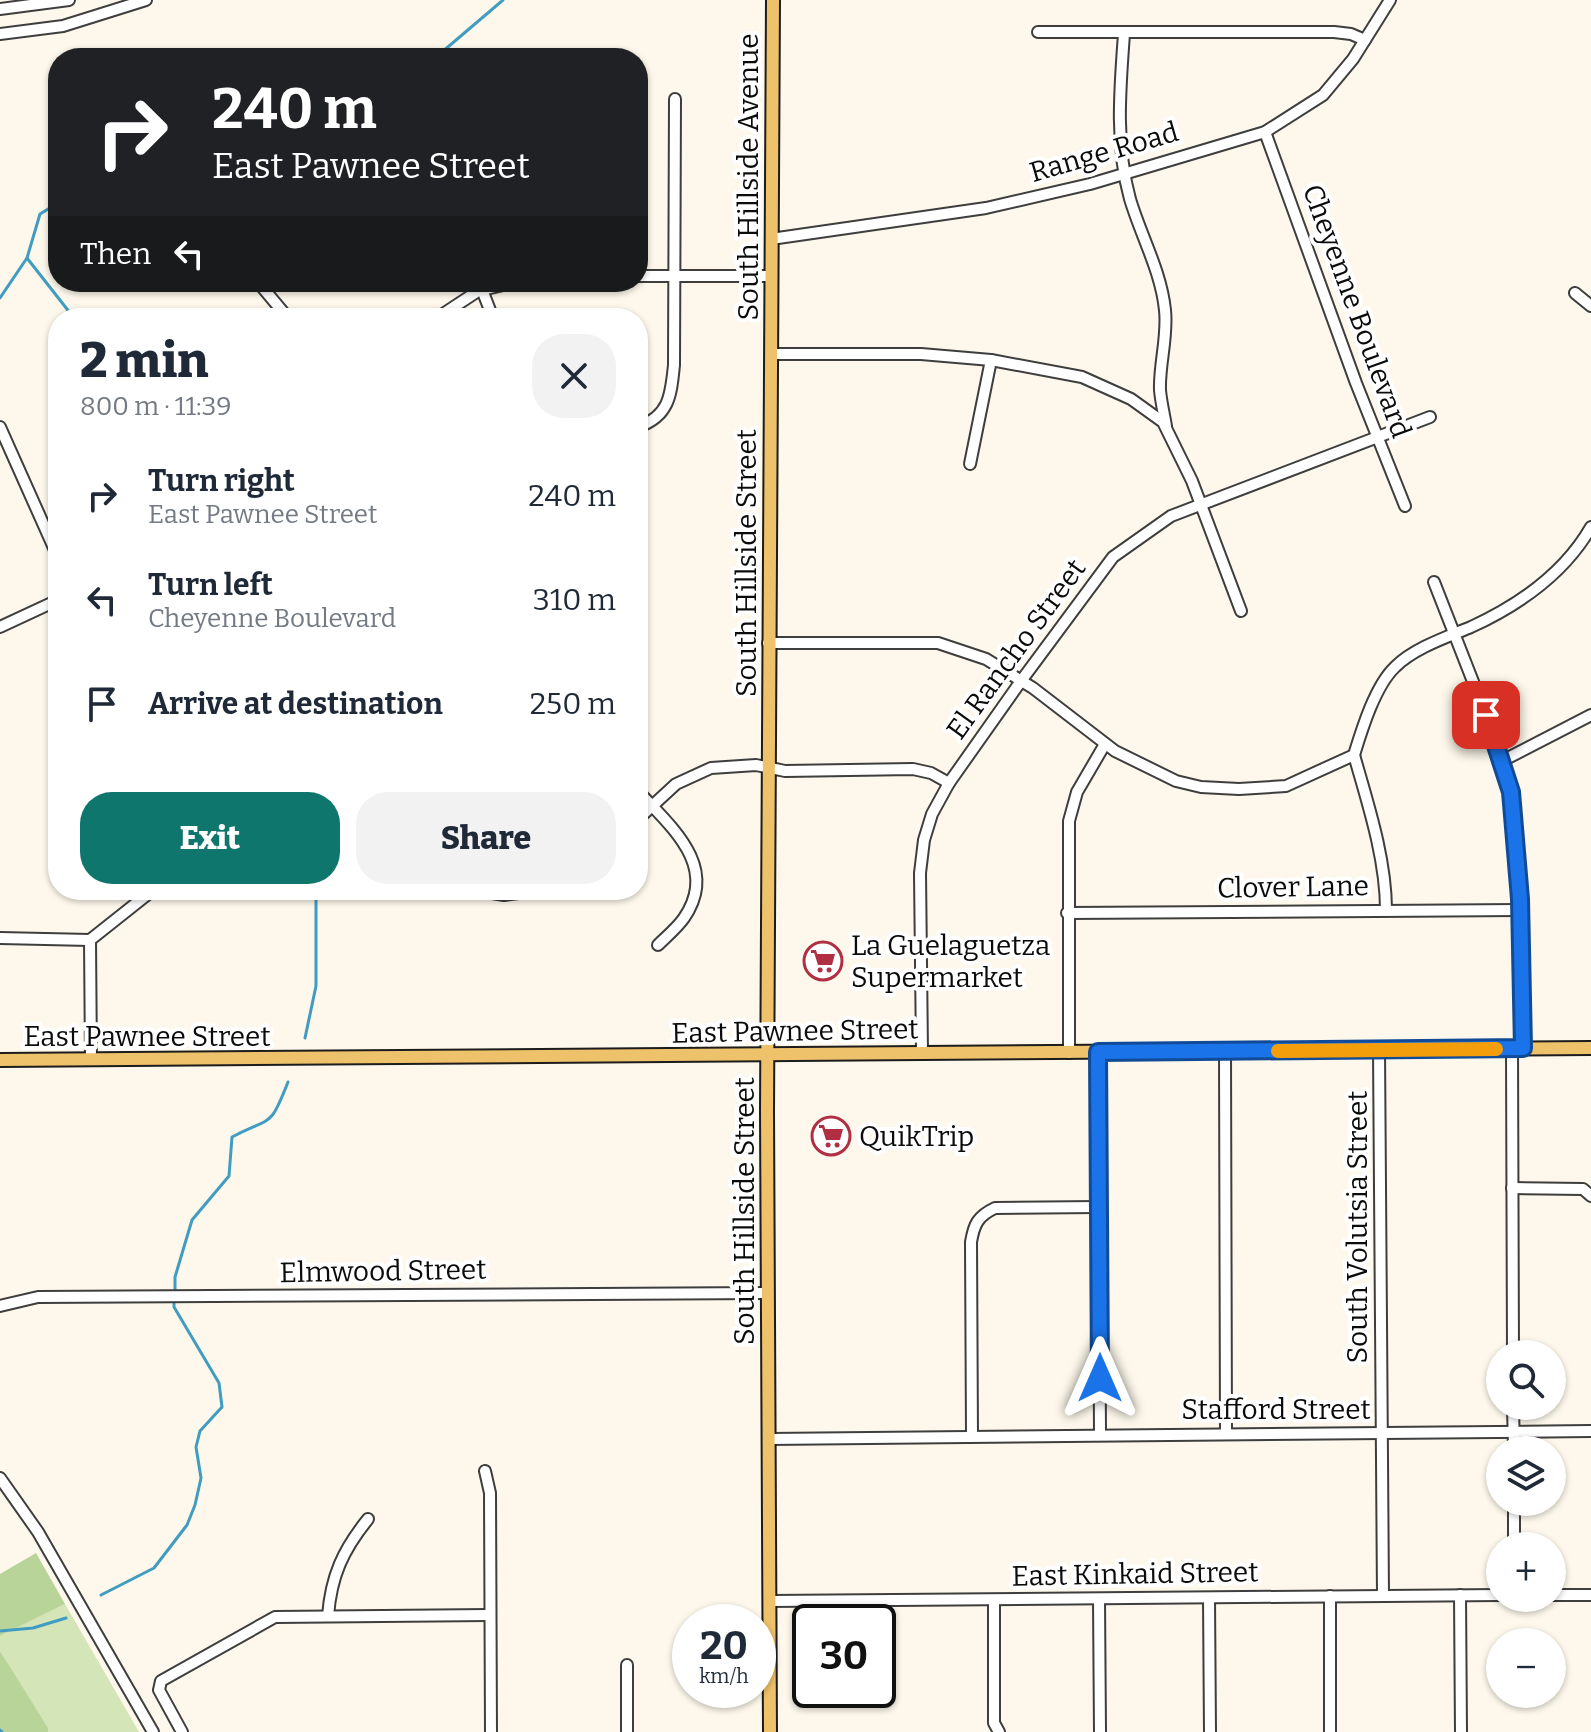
<!DOCTYPE html>
<html lang="en">
<head>
<meta charset="utf-8">
<style>
	:root { --surface:#fff; --page:#f2f2f3; --text:#1f2937; --muted:#747a83; --accent:#0f766e }
	body { margin:0; font-family:Bitter,serif; background:var(--page); color:var(--text); height:100vh; display:flex; flex-direction:column; font-size:30px; white-space:nowrap }
	* { box-sizing:border-box; margin:0 }
	p { font-size:26px; color:var(--muted) }
	.icon { flex:none; width:44px; height:44px; fill:none; stroke:currentColor; stroke-width:2; stroke-linecap:round; stroke-linejoin:round }
	.map { position:relative; flex:1; overflow:hidden }
	.drawer { position:absolute; left:48px; top:308px; width:600px; height:592px; display:flex; flex-direction:column; background:var(--surface); border-radius:32px; box-shadow:0 2px 6px #0004 }
	.drawer>* { flex:none }
	.banner { position:absolute; left:48px; top:48px; width:600px; height:244px; border-radius:32px; box-shadow:0 2px 6px #0004; background:#202124; color:#fff; overflow:hidden }
	.controls { position:absolute; left:1486px; top:1340px; display:grid; gap:16px }
	.controls a { display:grid; place-items:center; width:80px; height:80px; border-radius:50%; background:var(--surface); box-shadow:0 2px 6px #0004; font-size:40px }
	.speed { position:absolute; left:672px; top:1604px; display:flex; gap:16px; font-size:40px; font-weight:700; text-align:center }
	.speed>* { display:grid; place-content:center; width:104px; height:104px; border-radius:50%; background:var(--surface); box-shadow:0 2px 6px #0004; line-height:1 }
	.speed small { font-size:20px; font-weight:400 }
	.speed .limit { border:4px solid #111; border-radius:12px; background:#fff; color:#111 }
	.pin { position:absolute; display:grid; place-items:center; width:68px; height:68px; color:#fff; margin:-34px; border-radius:16px; box-shadow:0 4px 12px #0006 }
	.me { position:absolute; width:88px; margin:-44px; rotate:0deg; stroke-linejoin:round; filter:drop-shadow(0 0 6px #0008) }
	.turn { display:flex; align-items:center; gap:28px; height:168px; padding:0 32px; font-size:36px }
	.turn .icon { width:104px; height:104px; stroke-width:2.5 }
	.turn b { display:block; font-size:56px; line-height:68px }
	.then { display:flex; align-items:center; height:76px; padding:0 32px; background:#0003; gap:16px; font-size:30px }
	.round { display:grid; place-items:center; flex:none; width:84px; height:84px; border-radius:32px; background:var(--page) }
	.headline { display:flex; align-items:center; justify-content:space-between; height:136px; padding:0 32px }
	h1 { font-size:48px; font-weight:800; line-height:60px }
	.cta { display:flex; gap:16px; margin-top:auto; padding:16px 32px }
	.cta a { flex:1; height:92px; border-radius:32px; background:var(--accent); color:#fff; font-size:32px; font-weight:800; line-height:92px; text-align:center }
	.cta a+a { background:var(--page); color:var(--text) }
	ul { padding:0; list-style:none }
	li { display:flex; align-items:center; gap:24px; height:104px; padding:0 32px }
	li div { flex:1 }
	li b { display:block; font-size:30px }
	li em { font-style:normal }
	.map>svg:first-child { display:block }
</style>
</head>
<body>
<div class="map">
<svg width="1591" height="1732" viewBox="0 0 1591 1732">
	<rect width="100%" height="100%" fill="#fdf8eb"/>
	<!-- green -->
	<path fill="#d4e5b8" d="M65,1604L139,1732H48L0,1651V1636Z"/>
	<!-- forest -->
	<g fill="#b9d499">
		<path d="M36,1553L65,1604L0,1636V1574Z"/>
		<path d="M0,1651L48,1728V1732H0Z"/>
	</g>
	<g fill="none" stroke-linecap="round" stroke-linejoin="round">
		<!-- stream -->
		<g stroke="#419cc2" stroke-width="3">
			<path d="M435,58L503,0"/>
			<path d="M27,258L74,318"/>
			<path d="M0,298L27,258L40,214L58,203"/>
			<path d="M305,1038L316,986V890"/>
			<path d="M175,1292V1277L192,1220L229,1176L232,1137C273,1116 270,1128 288,1082"/>
			<path d="M101,1595L154,1568L187,1525L195,1505L201,1478L196,1447L200,1431L222,1407L219,1383L174,1307V1299"/>
			<path d="M0,1631L33,1628L66,1618"/>
			<path d="M0,1730L2,1732"/>
		</g>
		<defs>
			<g id="minor">
				<path d="M0,9L69,0"/>
				<path d="M1038,32H1334L1351,34L1365,40"/>
				<path d="M0,34L63,26L146,0"/>
				<path d="M1124,34C1120,88 1115,145 1130,199C1141,236 1161,271 1165,310C1168,337 1159,364 1160,390C1161,402 1164,414 1166,426"/>
				<path d="M1265,132L1356,383L1405,506"/>
				<path d="M771,239L986,208L1090,184L1265,132L1323,95L1353,59L1390,0"/>
				<path d="M638,276H771"/>
				<path d="M258,282L288,318"/>
				<path d="M479,282L493,318"/>
				<path d="M1575,293L1591,306"/>
				<path d="M437,318L478,291L516,282"/>
				<path d="M771,354H921L991,360L1082,377L1131,399L1163,422L1192,481L1241,611"/>
				<path d="M0,427L58,557"/>
				<path d="M638,427C670,416 671,394 674,365L675,99"/>
				<path d="M970,464L991,360"/>
				<path d="M1434,582L1497,743L1511,792L1520,899L1523,1048"/>
				<path d="M0,627L58,600"/>
				<path d="M768,643H938L986,659L1033,688L1115,751L1176,781L1201,787L1239,789L1286,786L1354,755C1362,729 1375,686 1395,667C1414,648 1447,637 1471,627C1519,605 1564,574 1591,527"/>
				<path d="M1354,755C1368,804 1386,859 1386,910"/>
				<path d="M1502,761L1591,715"/>
				<path d="M638,791C670,826 720,866 684,918C677,928 666,937 658,945"/>
				<path d="M638,819L676,784L711,768L756,765L785,771L913,769L931,773L949,783"/>
				<path d="M474,890L504,895L541,890"/>
				<path d="M1067,913L1520,910"/>
				<path d="M0,938L90,940L153,890"/>
				<path d="M90,940L91,1060"/>
				<path d="M1512,1049L1513,1354"/>
				<path d="M1379,1050L1383,1596"/>
				<path d="M1225,1051L1226,1434"/>
				<path d="M1098,1052L1100,1435"/>
				<path d="M922,1053L920,873L924,840L932,814L949,783L1021,681L1113,557L1171,516L1430,417"/>
				<path d="M1069,1053V821L1077,792L1105,744"/>
				<path d="M1512,1188L1583,1189L1591,1196"/>
				<path d="M0,1306L38,1297L768,1293"/>
				<path d="M1513,1406L1514,1450"/>
				<path d="M972,1436L971,1242C974,1224 978,1216 995,1208L1098,1207"/>
				<path d="M769,1439L1591,1431"/>
				<path d="M485,1471L490,1493L491,1732"/>
				<path d="M0,1478L38,1532L153,1732"/>
				<path d="M1514,1502V1546"/>
				<path d="M1460,1595L1461,1732"/>
				<path d="M1552,1595H1591"/>
				<path d="M1330,1596V1732"/>
				<path d="M1209,1598L1210,1732"/>
				<path d="M1099,1599L1100,1732"/>
				<path d="M994,1600V1723L999,1732"/>
				<path d="M770,1601L1500,1595"/>
				<path d="M328,1616C331,1576 343,1550 368,1519"/>
				<path d="M627,1665V1732"/>
				<path d="M182,1732L159,1690L161,1681L275,1617L489,1615"/>
			</g>
			<g id="major">
				<path d="M0,1060L1591,1048"/>
				<path d="M770,1732L767,1111L773,0"/>
			</g>
		</defs>
		<!-- minor casing -->
		<use href="#minor" stroke="#3e3e3e" stroke-width="14"/>
		<!-- major casing -->
		<use href="#major" stroke="#1c1c1c" stroke-width="16"/>
		<!-- minor -->
		<use href="#minor" stroke="#fff" stroke-width="10"/>
		<!-- major -->
		<use href="#major" stroke="#eec16b" stroke-width="12"/>
	</g>
	<g fill="none" stroke-linecap="round" stroke-linejoin="round">
		<defs>
			<path id="route" d="M1100,1378L1098,1052L1523,1048L1520,899L1511,792L1486,715"/>
		</defs>
		<!-- route casing -->
		<use href="#route" stroke="#114b97" stroke-width="20"/>
		<!-- route -->
		<use href="#route" stroke="#1a73e8" stroke-width="14"/>
		<!-- slow -->
		<path stroke="#f59e0b" stroke-width="14" d="M1278,1051L1496,1049"/>
	</g>
	<!-- icons -->
	<defs>
		<symbol id="supermarket-ring" viewBox="-11 -11 22 22"><circle r="9.5" fill="#fff" stroke="#b02f42" stroke-width="1.5"/><path d="M-6-5.5h2.5l.6 2H6L4.5 2H-2.5L-4.4-4H-6ZM-1.5 3.2a1.3 1.3 0 1 0 .1 0ZM3 3.2a1.3 1.3 0 1 0 .1 0Z" fill="#b02f42"/></symbol>
	</defs>
	<g fill-rule="evenodd">
		<use href="#supermarket-ring" x="801" y="939" width="44" height="44"/>
		<use href="#supermarket-ring" x="809" y="1114" width="44" height="44"/>
	</g>
	<g text-anchor="middle" dominant-baseline="central" stroke-width="8" stroke-linejoin="round" paint-order="stroke">
		<!-- street labels -->
		<g font-size="28" fill="#0b0b0b" stroke="#fff">
			<text transform="translate(1104 152) rotate(-16)">Range Road</text>
			<text transform="translate(748 177) rotate(-90)">South Hillside Avenue</text>
			<text transform="translate(1357 311) rotate(70)">Cheyenne Boulevard</text>
			<text transform="translate(746 563) rotate(-90)">South Hillside Street</text>
			<text transform="translate(1016 649) rotate(-54)">El Rancho Street</text>
			<text transform="translate(1293 887) rotate(-1)">Clover Lane</text>
			<text transform="translate(795 1031) rotate(-1)">East Pawnee Street</text>
			<text x="147" y="1036">East Pawnee Street</text>
			<text transform="translate(744 1211) rotate(-90)">South Hillside Street</text>
			<text transform="translate(1357 1227) rotate(-90)">South Volutsia Street</text>
			<text transform="translate(383 1271) rotate(-1)">Elmwood Street</text>
			<text x="1276" y="1409">Stafford Street</text>
			<text transform="translate(1135 1574) rotate(-1)">East Kinkaid Street</text>
		</g>
		<!-- poi labels -->
		<g font-size="28" fill="#0b0b0b" stroke="#fff" text-anchor="start">
			<text x="851" y="945">La Guelaguetza<tspan x="851" dy="32">Supermarket</tspan></text>
			<text x="859" y="1136">QuikTrip</text>
		</g>
	</g>
</svg>
<div class="controls">
<a><svg class="icon" aria-label="search" viewBox="0 0 24 24"><circle cx="10" cy="10" r="6"/><path d="M15 15l6 6"/></svg></a>
<a><svg class="icon" aria-label="layers" viewBox="0 0 24 24"><path d="M12 4l9 5-9 5-9-5zM3 14l9 5 9-5"/></svg></a>
<a>+</a>
<a>−</a>
</div>
<div class="speed"><div>20<small>km/h</small></div><div class="limit">30</div></div>
<div class="pin" style="left:1486px;top:715px;background:#d93025"><svg class="icon" aria-label="arrive" viewBox="0 0 24 24"><path d="M6 21V4h12l-3 4 3 4H6"/></svg></div>
<svg class="me" style="left:1100px;top:1378px" viewBox="-20 -20 40 40"><path d="M0-17L14 15 0 8-14 15z" fill="#1a73e8" stroke="#fff" stroke-width="4"/></svg>
<div class="banner">
<div class="turn"><svg class="icon" aria-label="right" viewBox="0 0 24 24"><path d="M7 20v-9h11M14 6l5 5-5 5"/></svg><div><b>240 m</b>East Pawnee Street</div></div>
<div class="then">Then<svg class="icon" aria-label="left" viewBox="0 0 24 24"><path d="M17 20v-9H6M10 6l-5 5 5 5"/></svg></div>
</div>
<section class="drawer">
<div class="headline"><div><h1>2 min</h1><p>800 m · 11:39</p></div><a class="round"><svg class="icon" aria-label="close" viewBox="0 0 24 24"><path d="M6 6l12 12M18 6L6 18"/></svg></a></div>
<ul>
<li><svg class="icon" aria-label="right" viewBox="0 0 24 24"><path d="M7 20v-9h11M14 6l5 5-5 5"/></svg><div><b>Turn right</b><p>East Pawnee Street</p></div><em>240 m</em></li>
<li><svg class="icon" aria-label="left" viewBox="0 0 24 24"><path d="M17 20v-9H6M10 6l-5 5 5 5"/></svg><div><b>Turn left</b><p>Cheyenne Boulevard</p></div><em>310 m</em></li>
<li><svg class="icon" aria-label="arrive" viewBox="0 0 24 24"><path d="M6 21V4h12l-3 4 3 4H6"/></svg><div><b>Arrive at destination</b></div><em>250 m</em></li>
</ul>
<div class="cta"><a>Exit</a><a>Share</a></div>
</section>
</div>
</body>
</html>
